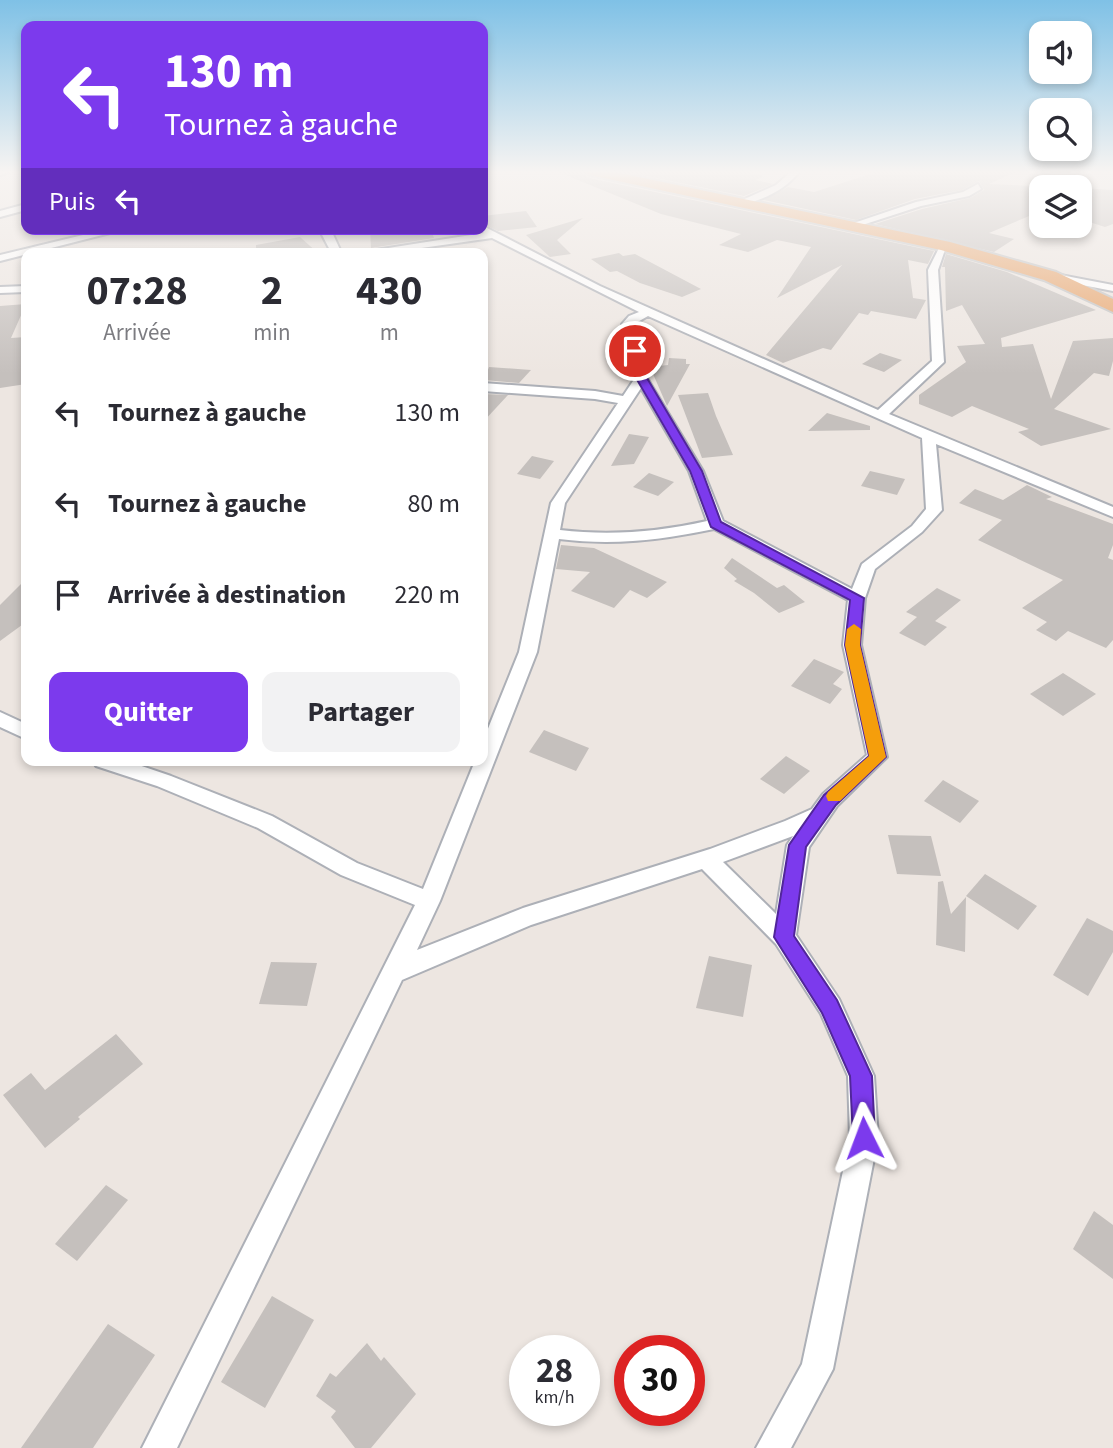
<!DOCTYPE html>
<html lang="fr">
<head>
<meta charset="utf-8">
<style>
	:root { --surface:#fff; --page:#f2f2f3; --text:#2b2b33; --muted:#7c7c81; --accent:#7c3aed }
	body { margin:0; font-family:"Source Sans 3",sans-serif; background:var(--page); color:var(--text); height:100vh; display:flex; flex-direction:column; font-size:26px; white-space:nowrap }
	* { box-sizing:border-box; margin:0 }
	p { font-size:23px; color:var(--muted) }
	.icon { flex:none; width:38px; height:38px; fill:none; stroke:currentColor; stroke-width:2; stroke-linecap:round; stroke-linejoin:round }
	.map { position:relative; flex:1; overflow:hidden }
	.drawer { position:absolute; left:21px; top:248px; width:467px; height:518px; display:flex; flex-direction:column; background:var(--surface); border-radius:14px; box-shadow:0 4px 10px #0003 }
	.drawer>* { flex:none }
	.hud { position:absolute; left:21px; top:21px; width:467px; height:214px; border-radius:14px; box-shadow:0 4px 10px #0003; background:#7c3aed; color:#fff; overflow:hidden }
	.tools { position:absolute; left:1029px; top:21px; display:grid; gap:14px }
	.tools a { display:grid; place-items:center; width:63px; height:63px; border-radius:14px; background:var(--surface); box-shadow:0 4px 10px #0003; font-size:35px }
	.speed { position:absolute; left:509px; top:1335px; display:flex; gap:14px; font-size:35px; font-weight:700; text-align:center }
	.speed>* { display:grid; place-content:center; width:91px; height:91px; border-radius:50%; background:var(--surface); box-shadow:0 4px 10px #0003; line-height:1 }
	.speed small { font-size:18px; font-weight:400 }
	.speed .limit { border:10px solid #d22; background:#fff; color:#111 }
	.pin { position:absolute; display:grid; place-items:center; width:60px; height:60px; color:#fff; margin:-30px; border:4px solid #fff; border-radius:50%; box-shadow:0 2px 7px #0007 }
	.me { position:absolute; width:77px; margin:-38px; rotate:357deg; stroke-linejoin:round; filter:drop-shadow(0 0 5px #0008) }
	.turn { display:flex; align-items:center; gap:24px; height:147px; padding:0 28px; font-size:32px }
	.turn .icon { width:91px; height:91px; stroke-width:2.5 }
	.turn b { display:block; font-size:49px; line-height:60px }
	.then { display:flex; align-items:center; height:66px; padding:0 28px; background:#0003; gap:14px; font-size:26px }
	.eta { display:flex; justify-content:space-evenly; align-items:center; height:119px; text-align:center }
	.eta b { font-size:42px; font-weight:700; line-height:49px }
	.button { display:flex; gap:14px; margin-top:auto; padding:14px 28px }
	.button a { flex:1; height:80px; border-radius:14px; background:var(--accent); color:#fff; font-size:28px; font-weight:700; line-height:80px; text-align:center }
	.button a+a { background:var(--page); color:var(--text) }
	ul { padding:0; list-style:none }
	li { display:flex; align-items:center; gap:21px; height:91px; padding:0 28px }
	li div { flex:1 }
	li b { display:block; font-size:26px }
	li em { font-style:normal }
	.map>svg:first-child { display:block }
</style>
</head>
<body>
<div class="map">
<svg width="1113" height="1448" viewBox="0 0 1113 1448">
	<rect width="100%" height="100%" fill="#ede6e1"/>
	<!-- building -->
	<g fill="#c5c0bd">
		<path d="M556,171H581L589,178L934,251L928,264L908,260L913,298L926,300L916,319L871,311L868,315L859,313L831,350L823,348L783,363L766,355L842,265L777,298L811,247L777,240L748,252L719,245L741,234L661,214Z"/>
		<path d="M622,171H740L764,176L756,180L773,184L744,196Z"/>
		<path d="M880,171H1018L989,184L1056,187H1041V211L989,233L1014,239L994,252L875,224L922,209L970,198L984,190L979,181L962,190L915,199L856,220L764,200L788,187L814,192Z"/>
		<path d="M1080,188L1113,190V224L1105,227L1080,219Z"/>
		<path d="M526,211L537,227L498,231L483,224V216Z"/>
		<path d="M583,218L557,240L571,254L550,257L526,235Z"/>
		<path d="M370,229H431L434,238L371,248Z"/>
		<path d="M300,237L319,254H256V245Z"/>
		<path d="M619,253L623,256L635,254L701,289L682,297L640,283L617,271L610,272L591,259Z"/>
		<path d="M946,254L1007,272L1096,310L1001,338L1002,347L1033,344L1051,399L1073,341L1113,338V361L1109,376L1094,373L1054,409L1111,429L1041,446L1018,432L1029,429L972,406L952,417L919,404V395L966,362L957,346L985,344L962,305L946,311L945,267H942Z"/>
		<path d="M26,304L11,338L26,337V384L0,388V306Z"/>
		<path d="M880,353L902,360L884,372L862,364Z"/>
		<path d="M669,358L686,359V364H690L667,406L650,367L668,365Z"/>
		<path d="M489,367L531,370L519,383L484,380Z"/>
		<path d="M708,393L716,416L733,455L702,458L678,395Z"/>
		<path d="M483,394L508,395L483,422Z"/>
		<path d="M827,413L870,426V430L808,431Z"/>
		<path d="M629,434L649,437L634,464L611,466Z"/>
		<path d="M532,456L554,461L540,479L517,474Z"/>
		<path d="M870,471L905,479L897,495L861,486Z"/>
		<path d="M649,473L674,482L658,496L633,487Z"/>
		<path d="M1027,485L1052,497L1046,499L1113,524V545L1108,558L1113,560V640L1106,648L1068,631L1056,641L1036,630L1047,622L1022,608L1063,580L978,540L1002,520L959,503L975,489L1003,500Z"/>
		<path d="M561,545L594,548L667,582L647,598L630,590L614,608L571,591L590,572L556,569Z"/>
		<path d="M732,558L777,588L784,585L805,602L779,613L754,593L734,581L737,579L724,568Z"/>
		<path d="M26,579V622L0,641V605Z"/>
		<path d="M937,588L961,600L935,621L947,627L925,646L899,633L917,617L906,612Z"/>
		<path d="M814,659L844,672L833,684L842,689L830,704L791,686Z"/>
		<path d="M1063,673L1096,694L1063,716L1030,694Z"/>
		<path d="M544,730L589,748L576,771L529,752Z"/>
		<path d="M786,756L810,771L784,794L760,779Z"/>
		<path d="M943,780L979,801L960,823L924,801Z"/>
		<path d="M888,835L931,836L941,876L897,874Z"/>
		<path d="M985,874L1037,906L1018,930L966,896Z"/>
		<path d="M943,881L951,914L966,897L965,952L936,945L938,882Z"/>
		<path d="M1087,918L1113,931V952L1088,996L1053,975Z"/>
		<path d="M709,956L752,965L743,1017L696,1008Z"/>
		<path d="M271,962L317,963L307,1006L259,1004Z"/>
		<path d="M116,1034L143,1064L78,1117L80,1119L45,1148L3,1095L31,1073L45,1090Z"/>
		<path d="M106,1185L128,1200L77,1261L55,1244Z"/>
		<path d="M1094,1211L1113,1225V1279L1073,1249Z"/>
		<path d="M272,1296L314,1320L265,1408L221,1382Z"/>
		<path d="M108,1324L155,1355L93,1448H21Z"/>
		<path d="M367,1343L381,1361L384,1357L416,1394L371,1448H355L331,1417L336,1411L316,1396L330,1373L336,1377Z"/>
	</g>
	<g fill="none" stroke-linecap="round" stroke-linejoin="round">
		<defs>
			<g id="minor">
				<path d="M0,171H12L0,175Z"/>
				<path d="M792,171H800C785,190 765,199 742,205L738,202L776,185Z"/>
				<path d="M978,184L981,189L969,196L921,206L850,229L845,226L916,202L963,192Z"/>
				<path d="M26,204V210L0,217V211Z"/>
				<path d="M483,226L600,286L878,410L932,361L928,270L941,244H947L938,270L944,362L889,414L1113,507V517L936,444L942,510L922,532L875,569L865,598L861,645L887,757L837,806L809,847L796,935L839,999L874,1076L878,1138L833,1369L791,1448H756L802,1364L850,1138L848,1076L821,1014L776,944L702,869L531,925L402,980L177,1448H142L415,905L341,875L258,828L157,786L96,766L93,761H127L171,776L272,816L357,863L423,889L475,761H483V741L519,652L551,503L618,403L595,399L483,391V383L595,391L623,396L635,378L622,324L629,316L639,312L492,238L379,254H350L484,233L478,229H483ZM648,316L922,438L926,509L912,526L862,564L852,589L723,521L703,471L647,378L634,324ZM641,388L689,471L707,521C658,532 610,536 560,530L565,503ZM714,529L848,600L843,645L867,755L823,794L812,809L785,821L710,849L523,908L417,950L440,901L537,652L559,539C613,546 661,540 714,529ZM793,836L787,845L776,914L723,862Z"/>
				<path d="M108,229H126L0,261V255Z"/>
				<path d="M319,229L331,230L342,254H332Z"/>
				<path d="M1050,273L1113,285V291L1046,278V274Z"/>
				<path d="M26,286V292L0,293V287Z"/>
				<path d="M0,712L26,724V739L0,727Z"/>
			</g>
			<path id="trunk" d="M583,171H610L950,242L1056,272L1113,299V312L1044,280L941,250L590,175Z"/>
		</defs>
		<!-- minor casing -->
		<use href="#minor" stroke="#adb0b7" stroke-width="4"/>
		<!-- trunk casing -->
		<use href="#trunk" stroke="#c4c4c4" stroke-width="4"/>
		<!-- minor -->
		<use href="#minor" fill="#fff" fill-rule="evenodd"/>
		<!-- trunk -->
		<use href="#trunk" fill="#e8a66e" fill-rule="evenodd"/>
	</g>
	<!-- sky -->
	<linearGradient id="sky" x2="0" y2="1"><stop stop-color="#7fc1e6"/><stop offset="0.46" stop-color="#f7f4f2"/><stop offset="1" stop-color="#f7f4f2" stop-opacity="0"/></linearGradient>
	<rect width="1113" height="374" fill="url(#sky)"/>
	<!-- route -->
	<path fill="#7c3aed" stroke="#51269a" stroke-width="2" d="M635,348L639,351L647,378L702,471L721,522L864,598L860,645L886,757L836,805L806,847L794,936L837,1000L872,1076L875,1138L872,1146L864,1149L856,1146L853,1138L850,1076L822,1013L774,937L789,845L824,795L869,756L845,645L850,600L711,527L690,471L636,378L630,351Z"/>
	<!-- slow -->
	<path fill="#f59e0b" d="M854,624L861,629L860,645L886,757L840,801H828L826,796L828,792L869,756L845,645L847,629Z"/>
</svg>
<div class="tools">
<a><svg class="icon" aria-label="sound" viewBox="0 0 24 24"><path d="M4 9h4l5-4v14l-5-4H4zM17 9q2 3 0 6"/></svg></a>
<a><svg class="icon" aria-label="search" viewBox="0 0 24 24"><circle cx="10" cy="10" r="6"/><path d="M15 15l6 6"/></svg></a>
<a><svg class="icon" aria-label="layers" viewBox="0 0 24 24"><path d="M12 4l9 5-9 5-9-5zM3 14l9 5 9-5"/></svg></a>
</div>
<div class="speed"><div>28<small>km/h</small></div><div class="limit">30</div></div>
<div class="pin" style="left:635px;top:351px;background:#d93025"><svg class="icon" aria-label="arrive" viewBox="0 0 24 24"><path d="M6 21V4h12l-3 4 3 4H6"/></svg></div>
<svg class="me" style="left:864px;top:1138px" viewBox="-20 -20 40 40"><path d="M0-17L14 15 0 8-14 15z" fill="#7c3aed" stroke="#fff" stroke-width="4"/></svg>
<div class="hud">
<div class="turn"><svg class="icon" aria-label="left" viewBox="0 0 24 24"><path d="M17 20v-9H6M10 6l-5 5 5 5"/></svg><div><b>130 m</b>Tournez à gauche</div></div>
<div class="then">Puis<svg class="icon" aria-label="left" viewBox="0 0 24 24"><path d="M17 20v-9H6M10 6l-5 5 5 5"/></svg></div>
</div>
<section class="drawer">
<div class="eta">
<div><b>07:28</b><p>Arrivée</p></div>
<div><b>2</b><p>min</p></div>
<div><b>430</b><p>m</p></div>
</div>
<ul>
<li><svg class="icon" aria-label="left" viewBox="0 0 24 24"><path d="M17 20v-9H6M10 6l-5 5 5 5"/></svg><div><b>Tournez à gauche</b></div><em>130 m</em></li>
<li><svg class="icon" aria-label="left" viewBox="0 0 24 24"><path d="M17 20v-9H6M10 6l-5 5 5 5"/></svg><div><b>Tournez à gauche</b></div><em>80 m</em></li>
<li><svg class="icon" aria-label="arrive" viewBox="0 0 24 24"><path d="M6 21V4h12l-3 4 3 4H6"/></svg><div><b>Arrivée à destination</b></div><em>220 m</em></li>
</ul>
<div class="button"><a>Quitter</a><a>Partager</a></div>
</section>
</div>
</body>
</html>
